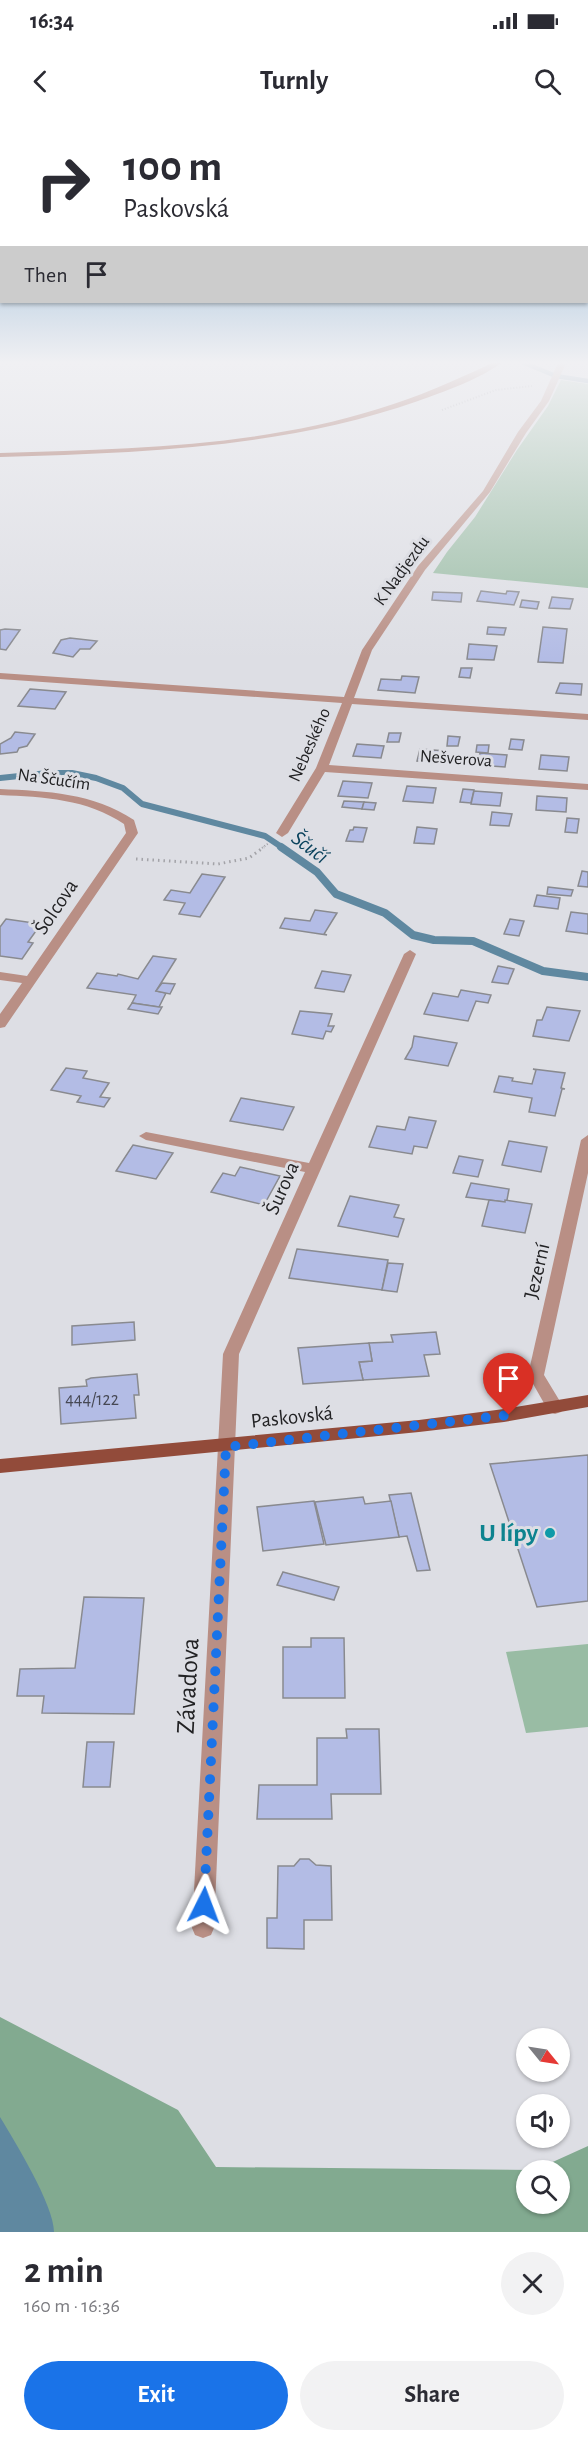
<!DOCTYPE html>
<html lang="en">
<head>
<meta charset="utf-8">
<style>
	:root { --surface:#fff; --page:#f2f2f3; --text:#2b2b33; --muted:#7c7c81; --accent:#1a73e8 }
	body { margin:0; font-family:"Alegreya Sans",sans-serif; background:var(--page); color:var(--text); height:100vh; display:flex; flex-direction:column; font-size:22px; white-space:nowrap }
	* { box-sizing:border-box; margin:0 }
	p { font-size:20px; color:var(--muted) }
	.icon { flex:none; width:33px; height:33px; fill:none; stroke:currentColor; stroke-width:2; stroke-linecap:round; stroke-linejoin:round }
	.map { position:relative; height:2112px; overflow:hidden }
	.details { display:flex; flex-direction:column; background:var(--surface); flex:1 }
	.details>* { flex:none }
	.top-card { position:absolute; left:0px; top:0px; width:588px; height:183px; box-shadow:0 2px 4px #0004; background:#fff; color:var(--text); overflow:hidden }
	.needle { width:39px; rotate:120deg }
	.controls { position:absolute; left:516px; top:1908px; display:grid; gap:12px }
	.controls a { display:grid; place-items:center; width:54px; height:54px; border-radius:50%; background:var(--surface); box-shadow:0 2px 4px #0004; font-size:30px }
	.pin { position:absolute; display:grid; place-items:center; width:51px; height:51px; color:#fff; margin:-62px -26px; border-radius:50% 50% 50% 0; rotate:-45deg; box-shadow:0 0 6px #0007 }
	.pin .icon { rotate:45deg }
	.me { position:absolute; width:66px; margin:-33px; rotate:3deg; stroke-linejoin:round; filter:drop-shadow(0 0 4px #0008) }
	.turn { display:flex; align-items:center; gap:21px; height:126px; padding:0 24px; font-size:27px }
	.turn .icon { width:78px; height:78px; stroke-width:2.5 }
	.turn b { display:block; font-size:42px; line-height:51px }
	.then { display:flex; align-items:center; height:57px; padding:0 24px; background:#0003; gap:12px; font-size:22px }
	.round { display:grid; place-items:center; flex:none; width:63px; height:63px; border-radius:32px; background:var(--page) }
	.head { display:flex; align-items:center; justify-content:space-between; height:102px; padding:0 24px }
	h1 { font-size:36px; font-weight:600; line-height:45px }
	.cta { display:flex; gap:12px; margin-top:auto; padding:12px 24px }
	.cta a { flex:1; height:69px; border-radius:36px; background:var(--accent); color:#fff; font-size:24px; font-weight:600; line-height:69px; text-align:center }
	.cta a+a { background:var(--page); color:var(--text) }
	.status { display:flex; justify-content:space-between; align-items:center; height:42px; padding:0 30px; background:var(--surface); direction:ltr }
	.status svg { height:16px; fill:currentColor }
	header { display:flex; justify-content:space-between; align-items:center; height:78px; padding:0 24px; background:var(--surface); font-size:27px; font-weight:600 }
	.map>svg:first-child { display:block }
</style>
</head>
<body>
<div class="status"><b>16:34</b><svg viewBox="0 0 49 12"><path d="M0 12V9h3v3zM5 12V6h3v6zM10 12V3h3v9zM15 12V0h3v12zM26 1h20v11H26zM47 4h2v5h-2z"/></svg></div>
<header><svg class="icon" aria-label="back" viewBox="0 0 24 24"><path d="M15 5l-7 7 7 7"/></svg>Turnly<svg class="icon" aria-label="search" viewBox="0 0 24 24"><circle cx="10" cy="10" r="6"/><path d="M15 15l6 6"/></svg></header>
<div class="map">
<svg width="588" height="2112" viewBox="0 0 588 2112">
	<rect width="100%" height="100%" fill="#dddee4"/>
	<!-- green -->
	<g fill="#99bca4">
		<path d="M561,260L588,264V468L433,453L447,432L475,397L517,330L548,286Z"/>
		<path d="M588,1524V1607L526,1613L506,1532Z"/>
	</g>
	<!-- forest -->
	<path fill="#82aa90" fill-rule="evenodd" d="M0,1897L178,1990L216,2047L535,2050L588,2026V2112H0ZM526,2050H560V2084H526Z"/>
	<!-- water -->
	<path fill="#5f88a0" d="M0,1997C15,2022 54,2085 54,2112H0Z"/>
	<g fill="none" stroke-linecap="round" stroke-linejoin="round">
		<!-- stream-far2 -->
		<path stroke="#5f88a0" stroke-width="4.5" d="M524,243L556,256L588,261"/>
		<!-- stream-far1 -->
		<path stroke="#5f88a0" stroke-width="6" d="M0,658L48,653H72L96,658L123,668L142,684L265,716L283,728"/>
		<!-- stream -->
		<path stroke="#5f88a0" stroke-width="8" d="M281,727L317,752L336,774L385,793L413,815L434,820L473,821L543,851L588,857"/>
	</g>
	<!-- building -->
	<g fill="#b3bce5" stroke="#898a8f" stroke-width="1.5">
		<path d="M481,471L506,474L507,471L519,472L514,485L477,481Z"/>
		<path d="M433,472L462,473L461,482L432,480Z"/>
		<path d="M552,477L573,479L570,489L549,488Z"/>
		<path d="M522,480L539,482L537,489L520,487Z"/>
		<path d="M488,507L506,508L504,515L487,514Z"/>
		<path d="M543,507L567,509L563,543L538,542Z"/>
		<path d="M5,509L20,510L6,530L0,529V510Z"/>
		<path d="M70,518L97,521L90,529H80L73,537L53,533L61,520Z"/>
		<path d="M469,524L497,526L494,540L467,539Z"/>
		<path d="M461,548H472L470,558L459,557Z"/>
		<path d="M402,556L419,557L415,573L378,570L381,559L401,560Z"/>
		<path d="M560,563L582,564L581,575L556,573Z"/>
		<path d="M30,569L66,572L55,589L18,586Z"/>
		<path d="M15,612L35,614L27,626L19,628L17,632L0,634V624L11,618Z"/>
		<path d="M389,613H401L399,622H387Z"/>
		<path d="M448,616L460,617L458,626H447Z"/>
		<path d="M511,619L524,620L522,630L509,629Z"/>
		<path d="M357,624L384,626L381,638L353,636Z"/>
		<path d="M477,625H489L488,633L476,632Z"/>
		<path d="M420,629L445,631L443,643L417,641Z"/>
		<path d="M480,633L507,635L505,647L477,645Z"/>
		<path d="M541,635L569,637L567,651L539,649Z"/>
		<path d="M343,661L372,663L368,678L338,676Z"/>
		<path d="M407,666L436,668L433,683L403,681Z"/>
		<path d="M463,669L474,670L471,683L460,682Z"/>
		<path d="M474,671L502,673L500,686L471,684Z"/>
		<path d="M537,676L567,678L566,692L536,690Z"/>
		<path d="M344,681L364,682L362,689L342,687Z"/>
		<path d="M364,682L376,683L374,690L362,689Z"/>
		<path d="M492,692L512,694L509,706L490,705Z"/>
		<path d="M567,698L579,699L577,713L565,712Z"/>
		<path d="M354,707L367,708L363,722L346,721L350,710H353Z"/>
		<path d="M417,707L437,709L434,724L414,723Z"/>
		<path d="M582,751L588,752V767L578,766Z"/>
		<path d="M202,754L225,757L200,797L179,794L185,783L164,780L171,770L190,773Z"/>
		<path d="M548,767L573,770L571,776L547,774Z"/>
		<path d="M537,775L560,778L558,789L534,786Z"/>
		<path d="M315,790L337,793L324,814L327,815L280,808L285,798L310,801Z"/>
		<path d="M571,792L588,794V814L566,811Z"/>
		<path d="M6,799L41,804L28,822L33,823L22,839L0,836V807Z"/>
		<path d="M510,799L524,801L519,816L504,814Z"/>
		<path d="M153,836L176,839L156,871L166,873L159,887L132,883L136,875L87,868L97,853L117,856L118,854L138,859Z"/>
		<path d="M498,846L514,849L508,864L492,862Z"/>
		<path d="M322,851L351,855L344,872L315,868Z"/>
		<path d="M162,863L175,864L170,874L156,871Z"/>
		<path d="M461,870L491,875L488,883L476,881L468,901L424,894L433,873L458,877Z"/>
		<path d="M132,883L159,887H162L158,894L128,889Z"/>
		<path d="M547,887L580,891L569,921L533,916L537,900H542Z"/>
		<path d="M300,891L332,894L328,906H334L331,912L326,911L323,919L292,914Z"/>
		<path d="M414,916L457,923L448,946L405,939L412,927Z"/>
		<path d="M66,948L87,951L83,958L109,963L100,977L110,978L104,987L77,982L81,976L51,970Z"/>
		<path d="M533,949L565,953L561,968L565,969H562L555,996L529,992L532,978L494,972L499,956L513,958L512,961L532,964L536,950Z"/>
		<path d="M241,978L294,987L283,1010L230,1001Z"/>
		<path d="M409,997L436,1001L427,1028L414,1026L412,1034L369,1027L377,1006L405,1010Z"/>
		<path d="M509,1021L547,1027L541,1052L502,1045Z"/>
		<path d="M133,1025L173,1033L156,1059L116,1051Z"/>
		<path d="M459,1036L483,1040L478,1057L453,1053Z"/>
		<path d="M240,1047L280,1056L264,1085L211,1072L223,1053L235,1056Z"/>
		<path d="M471,1063L509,1069L507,1080L505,1082L466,1077Z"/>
		<path d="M350,1076L399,1085L394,1097L404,1099L398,1117L338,1106Z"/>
		<path d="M489,1080L505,1082V1080L532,1084L525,1113L482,1106Z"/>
		<path d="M297,1129L388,1140L382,1170L289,1158Z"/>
		<path d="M388,1143L403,1144L397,1172L382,1170Z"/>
		<path d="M134,1202L135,1220L72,1225V1206Z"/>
		<path d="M436,1212L440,1234L424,1235L429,1256L363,1260L359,1242L372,1241L369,1223L393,1222L391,1215Z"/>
		<path d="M369,1223L372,1241L359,1242L363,1260L303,1264L298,1228Z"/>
		<path d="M137,1254L139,1275H134L136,1298L61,1304L59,1268L87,1266L86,1260L91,1258Z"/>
		<path d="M588,1335V1481L537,1487L490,1344Z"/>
		<path d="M411,1373L430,1450L417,1451L407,1416L399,1417L389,1375Z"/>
		<path d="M363,1377L365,1384L391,1381L399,1417L326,1425L315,1382Z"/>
		<path d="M314,1381L324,1424L263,1431L257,1387Z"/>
		<path d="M283,1452L339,1467L334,1480L277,1465Z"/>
		<path d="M84,1477L144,1478L134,1594L42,1593L44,1576H17L20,1549L75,1548Z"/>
		<path d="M311,1518H344L345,1578H283V1527H311Z"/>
		<path d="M346,1609H379L381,1674H331L332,1699H257L259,1665H317V1618H347Z"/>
		<path d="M87,1622H114L110,1667H83Z"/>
		<path d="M300,1739H309L316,1745L331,1746L332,1800H304V1829L267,1828V1798H277L278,1746H294Z"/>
	</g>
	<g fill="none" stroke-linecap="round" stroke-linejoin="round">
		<!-- path-far1 -->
		<g stroke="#a3a3a8" stroke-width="2" stroke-dasharray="1 2" stroke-linecap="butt">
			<path d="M442,290L496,270L532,266"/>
			<path d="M262,728L269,723"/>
		</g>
		<!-- path -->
		<path stroke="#a3a3a8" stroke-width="3" stroke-dasharray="1.5 4" stroke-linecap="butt" d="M136,739L218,744L249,738L264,727"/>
		<!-- minor -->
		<g fill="#b98f85" fill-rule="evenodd">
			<path d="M558,243H566L549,281L526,313L490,372L425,450L372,530L354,578L588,594V600L352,584L329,645L588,664V670L325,652L288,713L282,717L276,713L316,648L342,583L0,559V553L344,577L362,530L418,446L483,371L518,312L541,281Z"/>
			<path d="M0,669C47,671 93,673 134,700L138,713L5,907L0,908V894L22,863L0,860V852L27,856L126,713L124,704C87,679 44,677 0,675Z"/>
			<path d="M410,830L416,834L239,1234L214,1808L211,1815L203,1818L195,1815L192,1808L223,1234L305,1052L146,1020L139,1016L146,1012L309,1043L404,834Z"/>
			<path d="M588,1015V1053L544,1255L564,1288L561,1292L555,1294L549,1292L528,1255L581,1020Z"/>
		</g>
		<!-- major -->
		<g fill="#924b3a" fill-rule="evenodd">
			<path d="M492,243H501C480,259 443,272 418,281C284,328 141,333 0,337V333C126,329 257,327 378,289C418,277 454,261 492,243Z"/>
			<path d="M588,1275V1287L504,1302L419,1312L0,1353V1339L419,1300L504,1289Z"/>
		</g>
	</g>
	<!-- sky -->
	<linearGradient id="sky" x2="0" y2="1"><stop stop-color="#71a2cb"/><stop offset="0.45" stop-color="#f0f0f3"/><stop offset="1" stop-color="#f0f0f3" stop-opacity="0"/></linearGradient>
	<rect width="588" height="539" fill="url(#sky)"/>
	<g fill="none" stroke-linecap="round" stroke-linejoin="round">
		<!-- route -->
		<path stroke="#1a73e8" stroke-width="10" stroke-dasharray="0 18" d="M204,1785L226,1327L509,1295"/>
	</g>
	<!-- markers -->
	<circle fill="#0f9aa8" stroke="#dddee4" stroke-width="2" cx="550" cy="1413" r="6"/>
	<g text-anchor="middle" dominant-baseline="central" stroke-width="6" stroke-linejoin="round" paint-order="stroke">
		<!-- far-street labels -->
		<g font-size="18" fill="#222224" stroke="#dddee4">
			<text transform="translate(402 451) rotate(-54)">K Nadjezdu</text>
			<text transform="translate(310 625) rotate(-66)">Nebeského</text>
			<text transform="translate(456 639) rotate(4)">Nešverova</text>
			<text transform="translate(54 660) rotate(8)">Na Ščučím</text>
		</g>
		<!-- number labels -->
		<g font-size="18" fill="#464854">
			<text x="92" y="1280">444/122</text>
		</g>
		<!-- street labels -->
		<g font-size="21" fill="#222224" stroke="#dddee4">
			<text transform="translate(56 787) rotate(-56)">Šolcova</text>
			<text transform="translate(282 1068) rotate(-66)">Šurova</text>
			<text transform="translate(537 1151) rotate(-77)">Jezerní</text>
			<text transform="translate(292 1297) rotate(-6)">Paskovská</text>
		</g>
		<!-- water labels -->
		<g font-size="22" font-style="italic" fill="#0b435d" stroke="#dddee4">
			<text transform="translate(310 727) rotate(37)">Ščučí</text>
		</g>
		<!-- near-culture labels -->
		<g font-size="26" font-weight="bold" fill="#0d838f" stroke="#dddee4" text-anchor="end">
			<text x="538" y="1413">U lípy</text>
		</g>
		<!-- near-street labels -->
		<g font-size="26" fill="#222224" stroke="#dddee4">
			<text transform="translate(188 1566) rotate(-87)">Závadova</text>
		</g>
	</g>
</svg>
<div class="controls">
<a><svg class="needle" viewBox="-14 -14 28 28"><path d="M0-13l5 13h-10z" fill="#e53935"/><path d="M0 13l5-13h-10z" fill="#7c7c81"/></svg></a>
<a><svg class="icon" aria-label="sound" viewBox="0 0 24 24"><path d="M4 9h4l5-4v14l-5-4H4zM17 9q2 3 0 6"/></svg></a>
<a><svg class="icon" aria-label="search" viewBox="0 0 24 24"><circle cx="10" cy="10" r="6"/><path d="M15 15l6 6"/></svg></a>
</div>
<div class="pin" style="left:509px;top:1295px;background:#d93025"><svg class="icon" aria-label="arrive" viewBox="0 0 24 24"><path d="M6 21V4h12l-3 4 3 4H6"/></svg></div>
<svg class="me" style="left:204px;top:1785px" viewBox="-20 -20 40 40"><path d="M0-17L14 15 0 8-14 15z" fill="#1a73e8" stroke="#fff" stroke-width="4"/></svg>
<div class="top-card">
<div class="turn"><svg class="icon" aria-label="right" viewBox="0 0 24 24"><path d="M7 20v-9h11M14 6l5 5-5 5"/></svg><div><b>100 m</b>Paskovská</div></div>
<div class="then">Then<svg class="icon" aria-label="arrive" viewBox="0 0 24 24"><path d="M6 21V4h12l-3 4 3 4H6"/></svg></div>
</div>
</div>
<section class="details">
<div class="head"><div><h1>2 min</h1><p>160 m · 16:36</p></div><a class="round"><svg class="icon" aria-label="close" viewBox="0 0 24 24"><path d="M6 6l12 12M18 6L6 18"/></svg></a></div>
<div class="cta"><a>Exit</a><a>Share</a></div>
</section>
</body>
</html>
